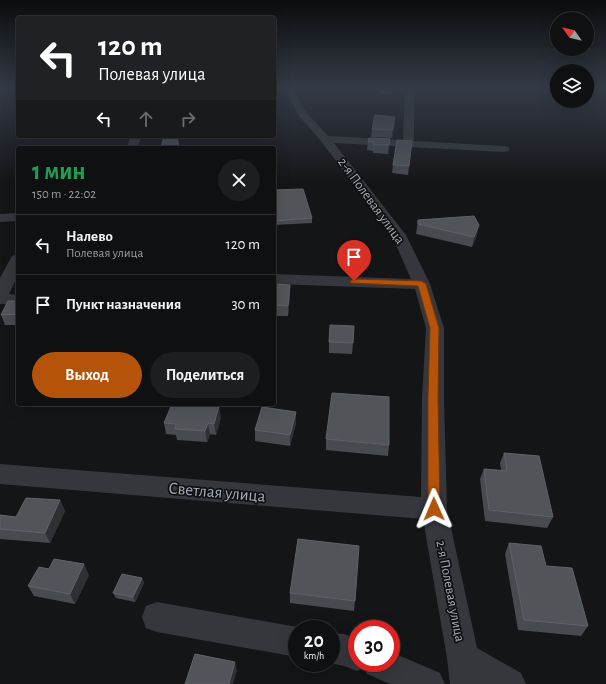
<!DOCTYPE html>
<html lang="ru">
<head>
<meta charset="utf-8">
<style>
	:root { --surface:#0f1011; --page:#1d1e1f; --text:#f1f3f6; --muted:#9b9d9f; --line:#2f3031; --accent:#b45309 }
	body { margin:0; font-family:"Alegreya Sans",sans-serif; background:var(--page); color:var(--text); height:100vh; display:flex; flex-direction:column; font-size:15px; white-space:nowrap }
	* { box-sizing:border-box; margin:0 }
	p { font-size:13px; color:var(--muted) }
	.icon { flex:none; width:22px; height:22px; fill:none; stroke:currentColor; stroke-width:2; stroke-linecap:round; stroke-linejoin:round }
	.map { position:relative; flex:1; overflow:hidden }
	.panel { position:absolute; left:16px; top:146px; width:260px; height:260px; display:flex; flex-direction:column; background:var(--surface); border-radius:4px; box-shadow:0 4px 16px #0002,0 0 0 1px var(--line) }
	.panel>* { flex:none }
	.hud { position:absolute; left:16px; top:16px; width:260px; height:122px; border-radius:4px; box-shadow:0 4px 16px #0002,0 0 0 1px var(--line); background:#202124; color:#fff; overflow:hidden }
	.needle { width:26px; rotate:304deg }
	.fabs { position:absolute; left:550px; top:12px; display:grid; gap:8px }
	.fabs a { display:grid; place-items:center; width:44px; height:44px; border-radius:50%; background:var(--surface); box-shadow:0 4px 16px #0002,0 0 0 1px var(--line); font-size:20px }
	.speed { position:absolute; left:288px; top:620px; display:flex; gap:8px; font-size:20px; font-weight:700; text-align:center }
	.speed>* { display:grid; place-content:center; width:52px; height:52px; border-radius:50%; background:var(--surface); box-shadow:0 4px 16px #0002,0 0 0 1px var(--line); line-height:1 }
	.speed small { font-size:10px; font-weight:400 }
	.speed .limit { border:6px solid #d22; background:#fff; color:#111 }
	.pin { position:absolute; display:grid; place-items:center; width:34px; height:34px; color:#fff; margin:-41px -17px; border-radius:50% 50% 50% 0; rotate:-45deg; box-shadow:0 0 4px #0007 }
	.pin .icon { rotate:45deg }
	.me { position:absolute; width:44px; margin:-22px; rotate:359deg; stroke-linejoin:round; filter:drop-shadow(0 0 3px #0008) }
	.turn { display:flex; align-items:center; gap:14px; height:84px; padding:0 16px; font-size:18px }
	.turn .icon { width:52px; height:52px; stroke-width:2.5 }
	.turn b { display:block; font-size:28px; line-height:34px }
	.lanes { display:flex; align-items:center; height:38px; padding:0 16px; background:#0003; justify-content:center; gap:20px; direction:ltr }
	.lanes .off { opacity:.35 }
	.round { display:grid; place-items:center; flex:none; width:42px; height:42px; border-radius:21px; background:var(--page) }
	.head { display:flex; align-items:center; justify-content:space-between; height:68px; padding:0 16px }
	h1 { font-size:24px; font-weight:700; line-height:30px; color:#1e9e55 }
	.cta { display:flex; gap:8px; margin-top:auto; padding:8px 16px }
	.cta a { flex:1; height:46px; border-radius:24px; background:var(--accent); color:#fff; font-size:16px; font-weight:700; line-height:46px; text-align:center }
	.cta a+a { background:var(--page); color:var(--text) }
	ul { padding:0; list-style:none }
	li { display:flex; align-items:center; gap:12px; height:60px; padding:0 16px; border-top:1px solid var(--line) }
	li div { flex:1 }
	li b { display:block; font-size:15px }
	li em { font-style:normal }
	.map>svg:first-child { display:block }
</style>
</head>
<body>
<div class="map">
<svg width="606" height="684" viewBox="0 0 606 684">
	<rect width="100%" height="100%" fill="#141517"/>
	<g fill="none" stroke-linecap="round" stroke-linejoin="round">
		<!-- street -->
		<g fill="#35373c" fill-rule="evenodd">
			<path d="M284,88H292L307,113L328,136L403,140L405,88H414V141L504,146L508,147L510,149L508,151L504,152L334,143L406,235L430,284L444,328V398L447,509L477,648L521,673L526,684H450L447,658L423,519L0,484V464L421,497L422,398L426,328L415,289L274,284V274L411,279L392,236L321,141L299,116Z"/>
			<path d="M426,88H467L468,89L463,92L431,91Z"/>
			<path d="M131,136H141L138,148H126Z"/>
			<path d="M18,213V221L0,222V214Z"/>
			<path d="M18,254V275L9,294L18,295V305L0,304V278L12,256Z"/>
			<path d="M157,602L297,627L303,629H297V657L157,632L146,628L142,617L146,606Z"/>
			<path d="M331,633L344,634L357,639V663H391V652L440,673L445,684H390L367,674L364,668L357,671L344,666L330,663Z"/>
		</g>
	</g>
	<!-- wall -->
	<g fill="#474a4f">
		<path d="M379,88H393L392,95L379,94Z"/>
		<path d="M395,124L392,138L371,137L372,129Z"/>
		<path d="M164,136H189V139H177Z"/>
		<path d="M390,139L388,154L373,153V151L367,150L368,142Z"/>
		<path d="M393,165L409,166L408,175L392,173Z"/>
		<path d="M274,190L312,218V223L274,225Z"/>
		<path d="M418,220L477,235L472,247L416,234Z"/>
		<path d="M274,284L290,285V295L288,316H274Z"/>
		<path d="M18,301V325H5L1,315Z"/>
		<path d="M329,342L353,343L352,354L329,353Z"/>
		<path d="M296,412V423L290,446L255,441V430Z"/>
		<path d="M221,417L216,435L210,434L207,442L177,440L176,435L166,434L164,423Z"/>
		<path d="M326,439L389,445L388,456L326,450Z"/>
		<path d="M504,453L553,517L547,528L485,521L480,479L484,469L501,470L500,463Z"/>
		<path d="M60,500L65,511L50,543L0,539V515L16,517Z"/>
		<path d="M509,543L546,566L588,626L581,636L518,630L505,554Z"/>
		<path d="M89,575L75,604L34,596L28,586Z"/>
		<path d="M142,578L144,583L135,602L116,598L113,593Z"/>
		<path d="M290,593L355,601L354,611L290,603Z"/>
	</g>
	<!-- shaded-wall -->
	<g fill="#2e3134">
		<path d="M395,117V124L392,138V130Z"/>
		<path d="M479,225L477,235L472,247L474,237Z"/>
		<path d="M290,285V295L288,316V306Z"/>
		<path d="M219,406L221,417L216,435L214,424Z"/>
		<path d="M296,412V423L290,446V435Z"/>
		<path d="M208,423L210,434L207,442L205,431Z"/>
		<path d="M60,500L65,511L50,543L45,533Z"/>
		<path d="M84,564L89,575L75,604L70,594Z"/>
		<path d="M142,578L144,583L135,602L133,597Z"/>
		<path d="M235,662L237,671L233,684H229Z"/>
	</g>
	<!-- building -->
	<g fill="#51555a" stroke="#5e6369">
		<path d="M375,115L395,117L392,130L372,129Z"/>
		<path d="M164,136H177L179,148H161Z"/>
		<path d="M369,138L390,139L389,145H373L374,142H368Z"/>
		<path d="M397,140L412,141L409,166L393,165Z"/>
		<path d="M303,189L312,218L274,221V190Z"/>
		<path d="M474,216L479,225L474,237L418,224V220Z"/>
		<path d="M274,284L290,285L288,306L274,305Z"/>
		<path d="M8,301H18V314L1,315Z"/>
		<path d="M330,325L354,326L353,343L329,342Z"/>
		<path d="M332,393L389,397V445L326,439Z"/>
		<path d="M172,404H196L219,406L214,424L208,423L205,431L175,429L176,424L164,423Z"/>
		<path d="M262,407L296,412L290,435L255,430Z"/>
		<path d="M504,453L539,456L553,517L489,510L484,469L507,471Z"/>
		<path d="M26,498L60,500L45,533L0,529V515L16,517Z"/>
		<path d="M298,539L359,546L355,601L290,593Z"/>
		<path d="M509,543L541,546L546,566L572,568L588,626L524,620Z"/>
		<path d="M54,559L84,564L70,594L28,586L39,567L49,569Z"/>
		<path d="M122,574L142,578L133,597L113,593Z"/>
		<path d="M195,654L235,662L229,684H185Z"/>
	</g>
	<!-- sky -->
	<linearGradient id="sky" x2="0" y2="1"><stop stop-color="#0b0c0d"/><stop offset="0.48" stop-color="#343b47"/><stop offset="1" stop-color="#343b47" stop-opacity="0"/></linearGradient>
	<rect width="606" height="183" fill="url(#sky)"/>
	<!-- route -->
	<path fill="#b45309" stroke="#753606" d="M354,279L422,281L426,284L439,328L438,398L440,509L439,513L434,514L430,513L428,509V398L430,328L418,286L351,283L350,281Z"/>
	<g text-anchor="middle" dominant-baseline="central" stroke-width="3.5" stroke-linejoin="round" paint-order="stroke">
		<!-- street labels -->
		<g font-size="14" fill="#a5adb8" stroke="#101012">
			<text transform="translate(371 201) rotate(54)">2-я Полевая улица</text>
			<text transform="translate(450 591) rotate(79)">2-я Полевая улица</text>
		</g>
		<!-- near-street labels -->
		<g font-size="17" fill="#a5adb8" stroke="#101012">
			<text transform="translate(217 492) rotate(5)">Светлая улица</text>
		</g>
	</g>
</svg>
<div class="fabs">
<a><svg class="needle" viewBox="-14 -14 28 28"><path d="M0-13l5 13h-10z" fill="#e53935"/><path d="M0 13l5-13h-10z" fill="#9b9d9f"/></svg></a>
<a><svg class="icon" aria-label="layers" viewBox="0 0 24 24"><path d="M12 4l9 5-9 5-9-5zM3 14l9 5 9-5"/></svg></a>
</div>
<div class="speed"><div>20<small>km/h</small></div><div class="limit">30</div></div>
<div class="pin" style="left:354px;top:281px;background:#d93025"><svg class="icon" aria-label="arrive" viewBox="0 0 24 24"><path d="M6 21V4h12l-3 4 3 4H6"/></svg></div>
<svg class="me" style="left:434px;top:509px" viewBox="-20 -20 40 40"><path d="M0-17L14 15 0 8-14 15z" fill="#b45309" stroke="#fff" stroke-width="4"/></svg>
<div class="hud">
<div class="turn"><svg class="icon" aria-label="left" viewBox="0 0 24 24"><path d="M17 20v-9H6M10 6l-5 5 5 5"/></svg><div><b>120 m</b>Полевая улица</div></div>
<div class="lanes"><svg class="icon" aria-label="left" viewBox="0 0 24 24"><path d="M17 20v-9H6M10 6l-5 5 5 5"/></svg><svg class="icon off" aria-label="ahead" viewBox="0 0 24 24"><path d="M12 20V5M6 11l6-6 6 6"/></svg><svg class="icon off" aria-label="right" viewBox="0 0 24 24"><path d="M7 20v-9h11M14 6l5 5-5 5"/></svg></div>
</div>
<section class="panel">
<div class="head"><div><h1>1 мин</h1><p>150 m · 22:02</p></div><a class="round"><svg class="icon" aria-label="close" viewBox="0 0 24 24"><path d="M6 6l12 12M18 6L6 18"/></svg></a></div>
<ul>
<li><svg class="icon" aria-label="left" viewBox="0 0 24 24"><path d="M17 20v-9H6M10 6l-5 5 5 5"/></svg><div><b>Налево</b><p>Полевая улица</p></div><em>120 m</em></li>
<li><svg class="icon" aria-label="arrive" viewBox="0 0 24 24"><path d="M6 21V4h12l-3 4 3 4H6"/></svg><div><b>Пункт назначения</b></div><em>30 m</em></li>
</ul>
<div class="cta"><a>Выход</a><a>Поделиться</a></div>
</section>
</div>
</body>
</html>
